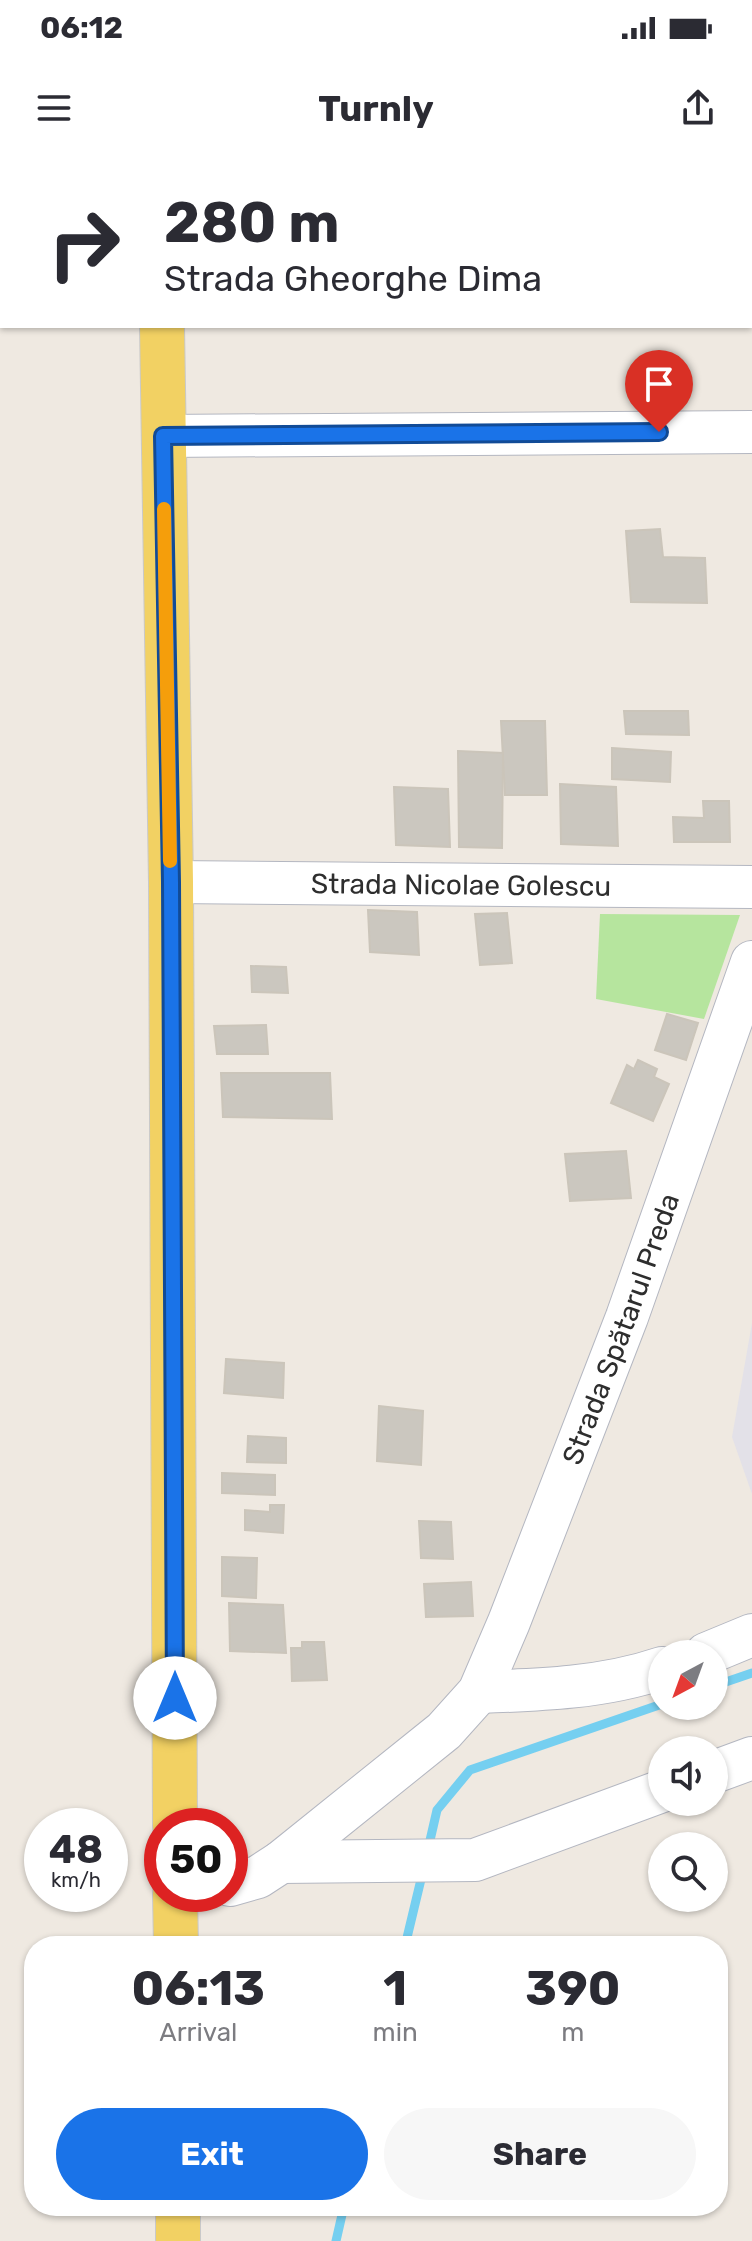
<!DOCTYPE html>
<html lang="en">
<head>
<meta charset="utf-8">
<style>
	:root { --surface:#fff; --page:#f7f7f7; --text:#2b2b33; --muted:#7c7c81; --accent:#1a73e8 }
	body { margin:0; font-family:Rubik,sans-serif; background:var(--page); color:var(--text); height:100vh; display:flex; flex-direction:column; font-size:30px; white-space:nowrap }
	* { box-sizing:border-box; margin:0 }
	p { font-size:26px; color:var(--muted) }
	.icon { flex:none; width:44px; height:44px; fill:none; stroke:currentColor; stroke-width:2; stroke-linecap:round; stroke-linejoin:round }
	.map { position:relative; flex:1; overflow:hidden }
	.sheet { position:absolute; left:24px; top:1776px; width:704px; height:280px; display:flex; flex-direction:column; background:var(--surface); border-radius:32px; box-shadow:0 2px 6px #0004 }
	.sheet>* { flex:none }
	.banner { position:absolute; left:0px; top:0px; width:752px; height:168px; box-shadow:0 2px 6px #0004; background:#fff; color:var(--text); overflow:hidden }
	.needle { width:52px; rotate:221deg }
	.fabs { position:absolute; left:648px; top:1480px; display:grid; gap:16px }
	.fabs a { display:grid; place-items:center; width:80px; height:80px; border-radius:50%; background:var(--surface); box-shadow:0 2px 6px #0004; font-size:40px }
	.speed { position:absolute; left:24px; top:1648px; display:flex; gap:16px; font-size:40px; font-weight:700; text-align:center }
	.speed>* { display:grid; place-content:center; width:104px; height:104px; border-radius:50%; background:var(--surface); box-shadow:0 2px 6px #0004; line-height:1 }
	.speed small { font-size:20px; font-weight:400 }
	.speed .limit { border:12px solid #d22; background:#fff; color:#111 }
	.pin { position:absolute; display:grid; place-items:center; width:68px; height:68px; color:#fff; margin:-82px -34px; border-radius:50% 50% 50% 0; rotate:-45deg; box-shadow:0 0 8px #0007 }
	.pin .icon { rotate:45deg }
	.me { position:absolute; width:88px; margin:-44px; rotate:0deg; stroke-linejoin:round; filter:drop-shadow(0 0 6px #0008) }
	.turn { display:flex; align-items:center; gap:28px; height:168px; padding:0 32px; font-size:36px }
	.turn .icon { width:104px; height:104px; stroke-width:2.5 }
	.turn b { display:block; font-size:56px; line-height:68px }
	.eta { display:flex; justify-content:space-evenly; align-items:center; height:136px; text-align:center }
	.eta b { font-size:48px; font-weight:700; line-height:56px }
	.cta { display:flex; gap:16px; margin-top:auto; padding:16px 32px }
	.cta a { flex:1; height:92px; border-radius:48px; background:var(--accent); color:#fff; font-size:32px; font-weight:700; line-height:92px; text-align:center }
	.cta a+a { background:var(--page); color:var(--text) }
	.status { display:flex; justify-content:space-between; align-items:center; height:56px; padding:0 40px; background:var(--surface); direction:ltr }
	.status svg { height:22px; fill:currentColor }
	header { display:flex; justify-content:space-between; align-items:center; height:104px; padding:0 32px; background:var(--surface); font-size:36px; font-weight:700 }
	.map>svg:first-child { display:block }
</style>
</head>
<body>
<div class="status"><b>06:12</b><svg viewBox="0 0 49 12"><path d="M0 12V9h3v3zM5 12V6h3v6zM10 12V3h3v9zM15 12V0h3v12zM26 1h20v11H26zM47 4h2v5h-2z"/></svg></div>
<header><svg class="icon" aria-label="menu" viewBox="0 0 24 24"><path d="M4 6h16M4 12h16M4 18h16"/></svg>Turnly<svg class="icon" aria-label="share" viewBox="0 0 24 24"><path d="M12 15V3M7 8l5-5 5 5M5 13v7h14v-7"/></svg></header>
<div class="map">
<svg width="752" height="2081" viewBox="0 0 752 2081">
	<rect width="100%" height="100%" fill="#efe9e1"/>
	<!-- industrial -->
	<path fill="#e3e1e8" d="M752,1163V1334L732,1277Z"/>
	<!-- green -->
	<path fill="#b6e59e" d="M600,754L740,755L704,859L596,839Z"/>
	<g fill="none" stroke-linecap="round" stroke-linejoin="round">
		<!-- stream -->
		<g stroke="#75cff0" stroke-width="9">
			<path d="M714,1526L752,1513"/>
			<path d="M428,1689L437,1650L470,1610L662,1544"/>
			<path d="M405,1786L423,1711"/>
			<path d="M336,2081L344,2046"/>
		</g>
	</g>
	<!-- building -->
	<g fill="#cbc7bf" stroke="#cbc5ba" stroke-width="2">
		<path d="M660,369L663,397L705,398L707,443L631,442L626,371Z"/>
		<path d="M624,551H688L689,575L626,574Z"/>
		<path d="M501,561H545L547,635H505Z"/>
		<path d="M612,588L671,592L670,622L612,619Z"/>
		<path d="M458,591L503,593L502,688L459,687Z"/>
		<path d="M560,624L616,627L618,686L561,684Z"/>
		<path d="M394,627L448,629L450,687L396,685Z"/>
		<path d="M703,641H729L730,682H674L673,657L704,658Z"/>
		<path d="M368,750L417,752L419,795L370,792Z"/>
		<path d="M507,753L512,803L480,805L475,754Z"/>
		<path d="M251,806L286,807L288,833L252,832Z"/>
		<path d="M667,854L698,863L686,900L655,890Z"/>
		<path d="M266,865L268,894H217L214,866Z"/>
		<path d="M638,900L657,909L654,917L669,924L653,961L611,943L627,905L634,909Z"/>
		<path d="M221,913H330L332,959L223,957Z"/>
		<path d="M626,991L631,1038L570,1041L565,994Z"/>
		<path d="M226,1199L284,1203L283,1238L224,1233Z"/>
		<path d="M379,1246L423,1251L421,1305L377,1301Z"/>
		<path d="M248,1276L286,1278V1303L247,1302Z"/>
		<path d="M222,1313L275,1315V1335L222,1333Z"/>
		<path d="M270,1345H284L283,1373L245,1370V1350L270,1352Z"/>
		<path d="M419,1361L451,1362L453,1399L421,1398Z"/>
		<path d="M222,1397L257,1398L256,1438L222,1436Z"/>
		<path d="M471,1422L473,1456L426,1457L424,1424Z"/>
		<path d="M229,1443L283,1445L286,1493L230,1491Z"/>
		<path d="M302,1482H324L327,1520L292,1521L291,1488H302Z"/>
	</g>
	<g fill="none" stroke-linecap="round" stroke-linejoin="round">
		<defs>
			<g id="minor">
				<path d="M163,276L752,272"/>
				<path id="s1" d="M171,722L752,727"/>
				<path d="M706,1494L752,1475"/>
				<path d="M479,1532C540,1530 603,1528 662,1508"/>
				<path d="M714,1612L752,1598"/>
				<path d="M281,1702L475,1700L662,1631"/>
				<path id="s2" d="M230,1725L258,1717L281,1702L444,1571L479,1532L509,1462L627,1157L752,802"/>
			</g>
			<g id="major">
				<path d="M161,0V2"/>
				<path d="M162,166L171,722L175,1666"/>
				<path d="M175,1734L176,1786"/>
				<path d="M178,2081V2046"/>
			</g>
		</defs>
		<!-- minor casing -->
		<use href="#minor" stroke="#b4b7c1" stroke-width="44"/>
		<!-- major casing -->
		<use href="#major" stroke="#c9c9c9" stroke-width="46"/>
		<!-- minor -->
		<use href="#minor" stroke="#fff" stroke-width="42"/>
		<!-- major -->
		<use href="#major" stroke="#f2d163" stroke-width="44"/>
	</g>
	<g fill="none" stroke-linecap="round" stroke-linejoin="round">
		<defs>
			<path id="route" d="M175,1538L171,722L163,276L659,272"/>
		</defs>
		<!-- route casing -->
		<use href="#route" stroke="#114b97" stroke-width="20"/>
		<!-- route -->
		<use href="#route" stroke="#1a73e8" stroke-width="14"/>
		<!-- slow -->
		<path stroke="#f59e0b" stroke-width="14" d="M164,349L170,701"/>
	</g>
	<g text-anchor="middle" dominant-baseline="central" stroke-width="6" stroke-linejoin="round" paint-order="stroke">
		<!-- street labels -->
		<g font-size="28" fill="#2e2e2e" stroke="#fff">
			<text stroke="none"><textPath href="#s1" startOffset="290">Strada Nicolae Golescu</textPath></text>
			<text stroke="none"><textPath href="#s2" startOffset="708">Strada Spătarul Preda</textPath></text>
		</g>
	</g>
</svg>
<div class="fabs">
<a><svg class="needle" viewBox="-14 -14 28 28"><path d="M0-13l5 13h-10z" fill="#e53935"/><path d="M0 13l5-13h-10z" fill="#7c7c81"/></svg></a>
<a><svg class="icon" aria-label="sound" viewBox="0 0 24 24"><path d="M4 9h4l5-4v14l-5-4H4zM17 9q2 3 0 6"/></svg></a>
<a><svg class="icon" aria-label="search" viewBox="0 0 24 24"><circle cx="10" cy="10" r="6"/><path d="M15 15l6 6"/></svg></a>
</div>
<div class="speed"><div>48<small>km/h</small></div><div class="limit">50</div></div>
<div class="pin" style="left:659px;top:272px;background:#d93025"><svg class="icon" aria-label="arrive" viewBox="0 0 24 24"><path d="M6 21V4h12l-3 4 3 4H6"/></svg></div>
<svg class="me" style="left:175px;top:1538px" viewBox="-20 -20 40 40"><circle r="19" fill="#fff"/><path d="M0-13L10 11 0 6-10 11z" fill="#1a73e8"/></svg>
<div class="banner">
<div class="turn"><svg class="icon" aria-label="right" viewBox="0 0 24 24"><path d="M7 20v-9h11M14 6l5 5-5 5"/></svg><div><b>280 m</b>Strada Gheorghe Dima</div></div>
</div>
<section class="sheet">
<div class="eta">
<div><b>06:13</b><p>Arrival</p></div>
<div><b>1</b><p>min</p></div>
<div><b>390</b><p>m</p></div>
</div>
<div class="cta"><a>Exit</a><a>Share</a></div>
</section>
</div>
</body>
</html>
